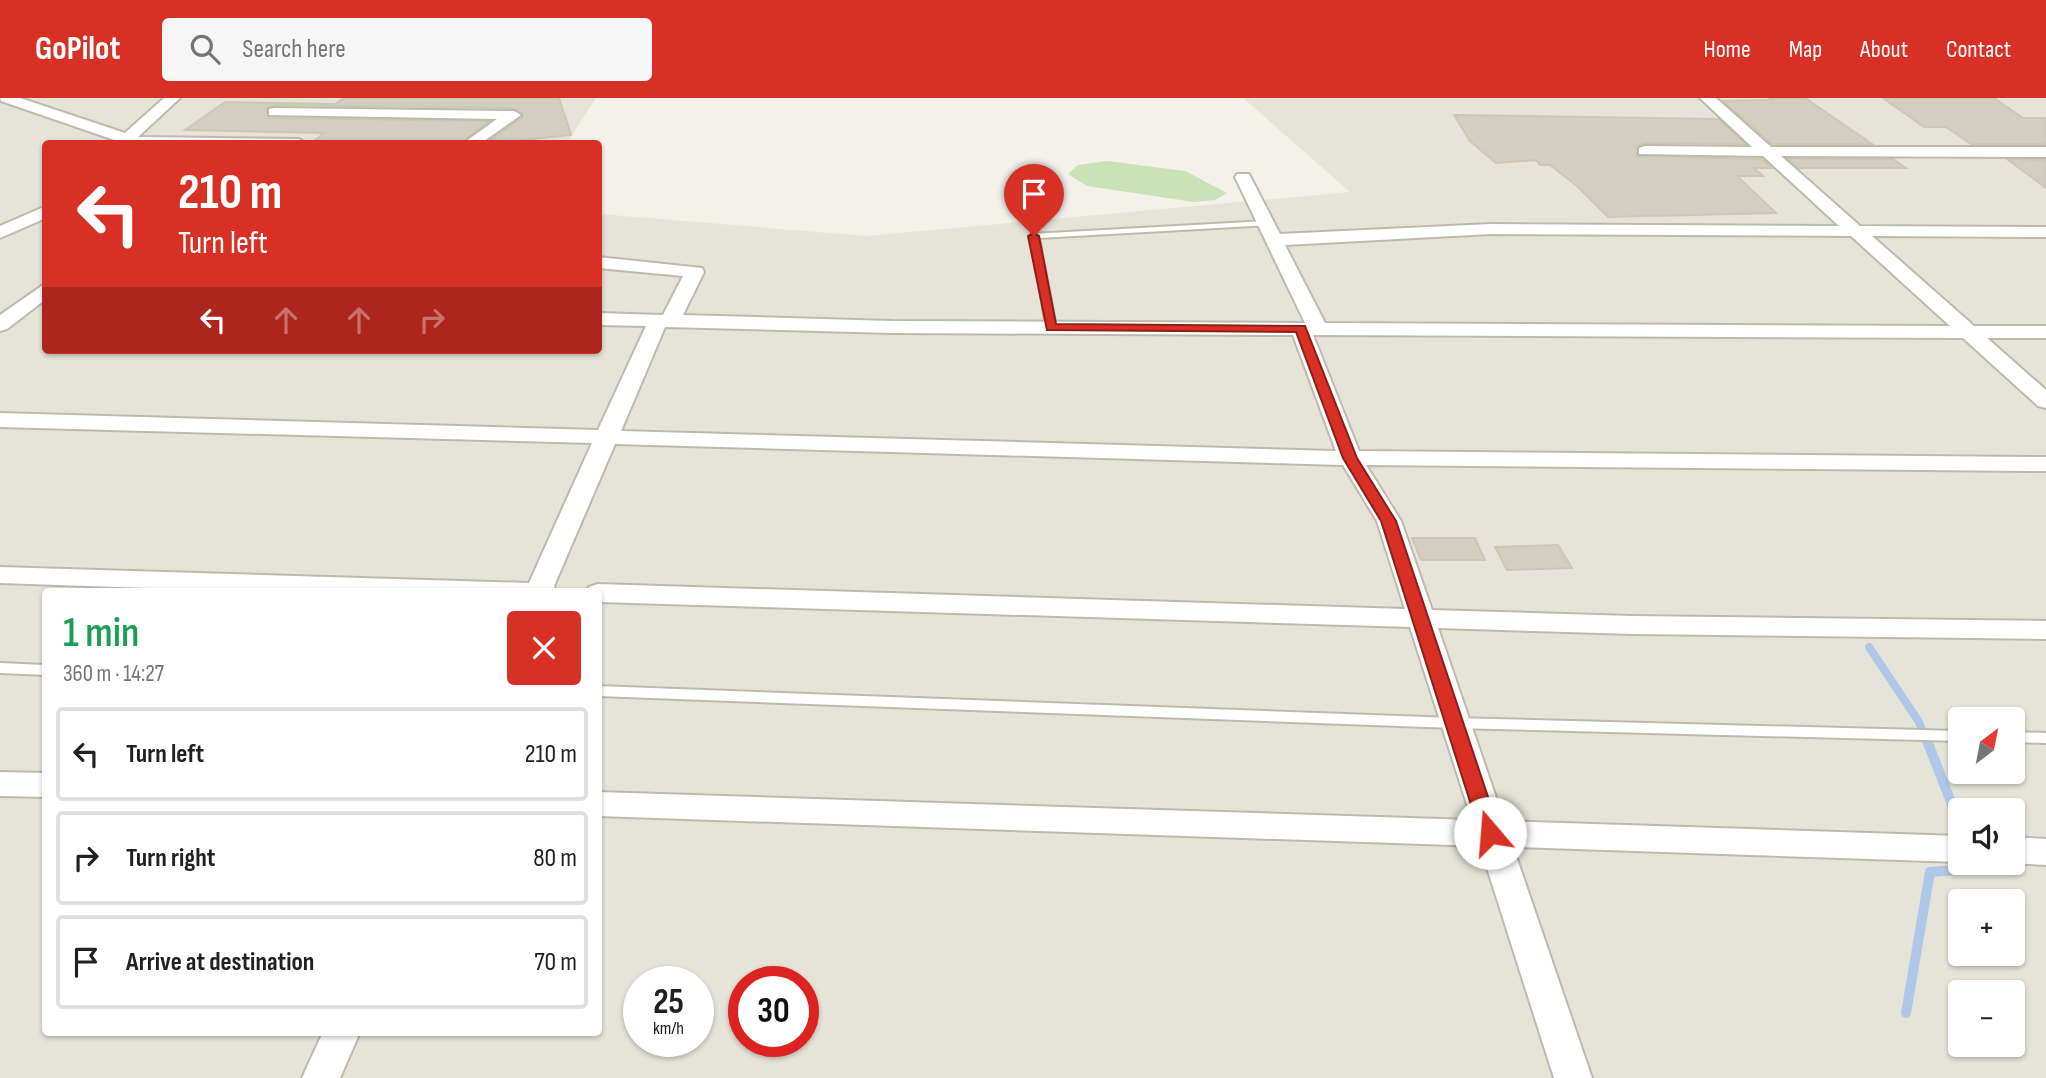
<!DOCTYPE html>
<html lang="en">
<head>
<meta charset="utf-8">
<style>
	:root { --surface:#fff; --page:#f6f6f6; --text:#202124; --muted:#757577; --line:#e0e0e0; --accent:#d93025 }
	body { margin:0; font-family:"Sofia Sans Condensed",sans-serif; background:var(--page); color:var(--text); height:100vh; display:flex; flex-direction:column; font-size:26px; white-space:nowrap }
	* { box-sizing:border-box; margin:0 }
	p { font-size:23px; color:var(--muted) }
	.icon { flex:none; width:38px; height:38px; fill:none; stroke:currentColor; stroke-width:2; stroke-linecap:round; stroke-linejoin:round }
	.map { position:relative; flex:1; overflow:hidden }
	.panel { position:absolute; left:42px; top:490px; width:560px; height:448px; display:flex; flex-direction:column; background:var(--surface); border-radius:7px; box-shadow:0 2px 5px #0004 }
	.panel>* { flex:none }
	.hud { position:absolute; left:42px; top:42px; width:560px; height:214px; border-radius:7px; box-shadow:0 2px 5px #0004; background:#d93025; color:#fff; overflow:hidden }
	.needle { width:46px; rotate:32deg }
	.fabs { position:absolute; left:1948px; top:609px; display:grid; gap:14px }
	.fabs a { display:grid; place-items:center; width:77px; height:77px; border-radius:7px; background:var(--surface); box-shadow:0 2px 5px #0004; font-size:35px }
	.speed { position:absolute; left:623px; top:868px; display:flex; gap:14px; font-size:35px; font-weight:700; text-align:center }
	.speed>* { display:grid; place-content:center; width:91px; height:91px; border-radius:50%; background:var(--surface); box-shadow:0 2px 5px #0004; line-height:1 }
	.speed small { font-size:18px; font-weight:400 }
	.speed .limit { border:10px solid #d22; background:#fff; color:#111 }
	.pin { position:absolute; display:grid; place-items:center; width:60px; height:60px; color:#fff; margin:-72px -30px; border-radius:50% 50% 50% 0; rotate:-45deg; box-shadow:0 0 7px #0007 }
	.pin .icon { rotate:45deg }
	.me { position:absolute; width:77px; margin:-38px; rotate:342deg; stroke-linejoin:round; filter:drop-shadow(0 0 5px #0008) }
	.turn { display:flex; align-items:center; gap:24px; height:147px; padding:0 21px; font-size:32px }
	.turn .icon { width:91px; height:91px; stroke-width:2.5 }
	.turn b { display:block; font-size:49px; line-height:60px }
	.lanes { display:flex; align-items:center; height:66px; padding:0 21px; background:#0003; justify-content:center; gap:35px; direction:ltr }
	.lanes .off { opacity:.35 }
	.round { display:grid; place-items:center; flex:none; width:74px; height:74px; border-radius:7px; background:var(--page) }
	.summary { display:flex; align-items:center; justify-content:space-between; height:119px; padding:0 21px }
	h1 { font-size:42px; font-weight:600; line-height:52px; color:#1e9e55 }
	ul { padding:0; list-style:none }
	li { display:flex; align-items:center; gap:21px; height:94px; margin:0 14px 10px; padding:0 7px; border:4px solid var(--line); border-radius:7px }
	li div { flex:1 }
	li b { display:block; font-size:26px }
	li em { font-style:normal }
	header { display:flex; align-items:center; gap:42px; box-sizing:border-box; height:98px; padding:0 35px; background:var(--accent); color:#fff }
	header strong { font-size:33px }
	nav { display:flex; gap:38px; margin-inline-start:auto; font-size:24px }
	.search { width:490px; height:63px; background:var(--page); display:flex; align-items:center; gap:18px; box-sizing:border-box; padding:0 24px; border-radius:7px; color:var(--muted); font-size:26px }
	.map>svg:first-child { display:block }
</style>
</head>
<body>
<header>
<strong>GoPilot</strong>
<div class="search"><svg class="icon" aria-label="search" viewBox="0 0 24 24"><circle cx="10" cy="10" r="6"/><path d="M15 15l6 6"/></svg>Search here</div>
<nav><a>Home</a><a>Map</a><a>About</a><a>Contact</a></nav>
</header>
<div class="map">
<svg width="2046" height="980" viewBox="0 0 2046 980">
	<rect width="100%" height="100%" fill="#f3f1ea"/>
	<!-- residential -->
	<path fill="#e6e4d9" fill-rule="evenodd" d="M0,0H596L567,45L46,46V252H598L599,116L866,138L1350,94L1243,0H2046V980H0ZM46,494H598V934H46ZM1960,621H2012V674H1960ZM1960,712H2012V765H1960ZM1960,803H2012V856H1960ZM639,884H698V943H639ZM744,884H803V943H744ZM1960,894H2012V947H1960Z"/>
	<!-- green -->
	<path fill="#c9e2b7" d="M1107,63L1185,73L1227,95L1215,102L1194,104L1087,88L1068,76L1078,67Z"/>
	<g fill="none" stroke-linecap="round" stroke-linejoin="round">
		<!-- stream-far1 -->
		<path stroke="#adc8e8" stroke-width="8" d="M1869,549L1919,624L1926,642"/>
		<!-- stream -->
		<g stroke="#adc8e8" stroke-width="10">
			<path d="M1926,640L1960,727"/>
			<path d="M1906,915L1930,774L1982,770L1979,765"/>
		</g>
	</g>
	<!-- building -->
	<g fill="#d3cfc0" stroke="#cdc7b4" stroke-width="2">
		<path d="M344,0H559L571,37L485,46L523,19L522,15L514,10L274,7L266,11L269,20L489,23L460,46L314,43L324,35L185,32L225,4L335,6Z"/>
		<path d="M1769,0H1805L1872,46H1772L1723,3L1772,2Z"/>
		<path d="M1883,0H1994L2023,20H2046V46H1971L1946,29H1924Z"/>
		<path d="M1454,17L1719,21L1745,46L1645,45L1637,48V58L1762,61L1772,70H1754L1763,78H1737L1776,115L1608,119L1578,89L1550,67H1540L1536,62L1496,65L1470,43Z"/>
		<path d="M1788,61H1893L1906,70H1799Z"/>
		<path d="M2007,61L2046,62V90Z"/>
		<path d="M1412,440H1475L1485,462H1421Z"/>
		<path d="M1558,447L1572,470L1507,472L1495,449Z"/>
	</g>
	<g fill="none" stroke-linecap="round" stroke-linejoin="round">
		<defs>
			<g id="lane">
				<path d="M1267,123L1271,125L1270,127L1039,140L1056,229L1051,232L1046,229L1031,136Z"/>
				<path d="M0,565L46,567V577L0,575Z"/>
				<path d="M598,588L1453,620L1960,633V643L1453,630L598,598Z"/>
				<path d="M2012,634L2046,635V645L2012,644Z"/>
			</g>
			<g id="street">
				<path d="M0,0H20L125,35L164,0H180L138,39L299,41L306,46H126L1,3Z"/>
				<path d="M1700,0H1716L1771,49H2046V59L1781,58L1860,128L2046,129V139L1872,138L1974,228H2046V240H1987L2046,292V310L2038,308L1963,240L1313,237L1359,353L2046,359V373L1366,367L1401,423L1432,512L1632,518L2046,523V541L1632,536L1438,530L1504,723L1960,738V764L1513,749L1592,980H1554L1480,748L598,718V694L1472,722L1410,529L598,504V494H586L589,489L598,486L1405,511L1377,423L1343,367L615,346L554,488L557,494H260L0,485V469L529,485L592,345L0,329V315L598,332L646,228L598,227V215L663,217L683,178L598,170V159L702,170L704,174L683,217L892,223L1305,225L1235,79L1237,76H1249L1280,136L1491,126L1839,128L1763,58L1639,56V50L1645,48L1752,49ZM1491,136L1851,138L1950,228L1325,225L1285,147ZM665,229L892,235L1293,237L1336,353L621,333Z"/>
				<path d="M274,10L514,13L521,17L480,46H462L497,21L269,17V11Z"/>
				<path d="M46,108V120L0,140V128Z"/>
				<path d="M46,185V201L7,231L0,233V217Z"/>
				<path d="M0,674L46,675V699L0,698Z"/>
				<path d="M2012,739L2046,741V767L2011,765Z"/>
				<path d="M323,934H360L340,980H302Z"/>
			</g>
		</defs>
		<!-- lane casing -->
		<use href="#lane" stroke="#bdbaad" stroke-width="4"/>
		<!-- street casing -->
		<use href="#street" stroke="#bdbaad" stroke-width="4"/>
		<!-- lane -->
		<use href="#lane" fill="#fff" fill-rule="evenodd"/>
		<!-- street -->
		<use href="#street" fill="#fff" fill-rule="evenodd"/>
	</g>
	<!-- route -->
	<path fill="#d93025" stroke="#8d1f18" stroke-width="2" d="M1034,135L1039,138L1056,226L1305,228L1357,360L1396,423L1500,735L1497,741H1483L1480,735L1381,423L1343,360L1296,234L1047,232L1028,138Z"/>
</svg>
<div class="fabs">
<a><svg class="needle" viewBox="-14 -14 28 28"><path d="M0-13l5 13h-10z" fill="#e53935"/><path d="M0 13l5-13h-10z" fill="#757577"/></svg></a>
<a><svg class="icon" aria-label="sound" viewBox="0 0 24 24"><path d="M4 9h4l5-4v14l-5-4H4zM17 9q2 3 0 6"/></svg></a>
<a>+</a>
<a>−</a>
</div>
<div class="speed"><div>25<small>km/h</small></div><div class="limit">30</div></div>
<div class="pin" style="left:1034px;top:138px;background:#d93025"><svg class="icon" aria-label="arrive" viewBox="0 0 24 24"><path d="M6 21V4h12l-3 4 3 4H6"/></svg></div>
<svg class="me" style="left:1490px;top:735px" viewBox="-20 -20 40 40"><circle r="19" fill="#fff"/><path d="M0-13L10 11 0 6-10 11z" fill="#d93025"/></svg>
<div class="hud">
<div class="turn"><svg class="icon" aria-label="left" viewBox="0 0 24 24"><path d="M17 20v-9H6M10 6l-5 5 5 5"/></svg><div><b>210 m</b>Turn left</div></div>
<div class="lanes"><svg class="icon" aria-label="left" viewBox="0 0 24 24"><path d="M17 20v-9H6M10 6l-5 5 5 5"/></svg><svg class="icon off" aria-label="ahead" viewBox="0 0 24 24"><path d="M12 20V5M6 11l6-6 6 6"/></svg><svg class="icon off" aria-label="ahead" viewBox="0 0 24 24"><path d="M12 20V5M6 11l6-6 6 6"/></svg><svg class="icon off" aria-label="right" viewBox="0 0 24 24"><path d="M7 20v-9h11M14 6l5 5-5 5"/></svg></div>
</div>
<section class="panel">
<div class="summary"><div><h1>1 min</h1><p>360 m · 14:27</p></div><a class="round" style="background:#d93025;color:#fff"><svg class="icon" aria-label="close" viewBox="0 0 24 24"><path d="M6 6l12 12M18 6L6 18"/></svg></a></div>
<ul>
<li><svg class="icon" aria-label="left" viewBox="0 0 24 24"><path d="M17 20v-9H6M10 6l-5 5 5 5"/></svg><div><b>Turn left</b></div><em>210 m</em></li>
<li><svg class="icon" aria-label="right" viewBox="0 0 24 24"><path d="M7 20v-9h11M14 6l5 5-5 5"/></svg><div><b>Turn right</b></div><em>80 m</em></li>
<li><svg class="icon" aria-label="arrive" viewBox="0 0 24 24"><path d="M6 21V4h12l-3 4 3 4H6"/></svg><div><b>Arrive at destination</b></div><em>70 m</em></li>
</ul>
</section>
</div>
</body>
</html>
